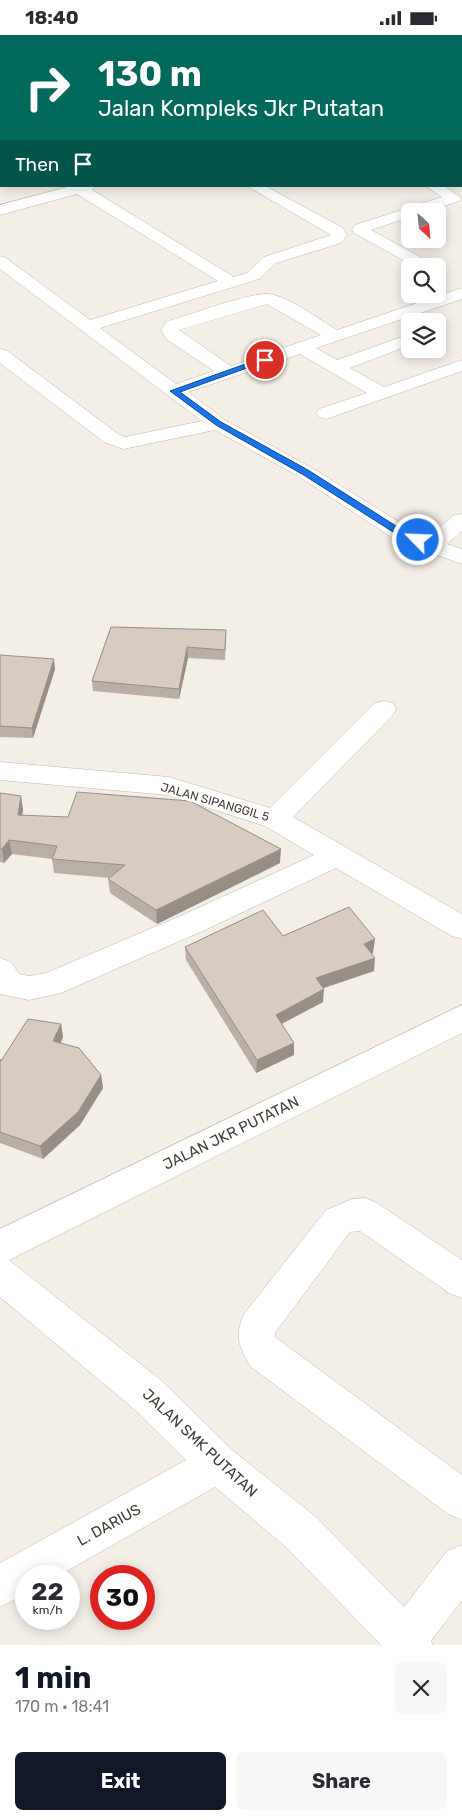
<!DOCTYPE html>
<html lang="en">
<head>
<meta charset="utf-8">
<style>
	:root { --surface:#fff; --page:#f7f7f7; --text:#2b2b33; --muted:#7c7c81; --accent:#111827 }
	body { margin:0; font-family:Rubik,sans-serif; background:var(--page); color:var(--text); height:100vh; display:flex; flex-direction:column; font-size:19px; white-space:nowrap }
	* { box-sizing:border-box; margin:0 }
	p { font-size:16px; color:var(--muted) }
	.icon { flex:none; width:28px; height:28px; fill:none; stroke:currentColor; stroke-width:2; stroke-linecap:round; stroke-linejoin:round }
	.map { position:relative; height:1610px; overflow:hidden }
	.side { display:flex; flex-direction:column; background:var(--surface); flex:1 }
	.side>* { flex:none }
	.top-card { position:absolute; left:0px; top:0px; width:462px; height:152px; box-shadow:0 2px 12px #0003; background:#00695c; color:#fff; overflow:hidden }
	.needle { width:32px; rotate:154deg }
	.buttons { position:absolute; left:401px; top:168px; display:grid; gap:10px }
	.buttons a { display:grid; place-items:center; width:45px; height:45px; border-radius:8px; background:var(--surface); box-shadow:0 2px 12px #0003; font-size:25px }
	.speed { position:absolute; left:15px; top:1530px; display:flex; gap:10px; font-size:25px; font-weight:700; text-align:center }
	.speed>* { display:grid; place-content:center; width:65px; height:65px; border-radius:50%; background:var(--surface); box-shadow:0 2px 12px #0003; line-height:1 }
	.speed small { font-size:12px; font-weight:400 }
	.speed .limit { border:8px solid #d22; background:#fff; color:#111 }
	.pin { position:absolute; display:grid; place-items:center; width:42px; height:42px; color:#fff; margin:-21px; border:2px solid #fff; border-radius:50%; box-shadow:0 1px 5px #0007 }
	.me { position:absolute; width:55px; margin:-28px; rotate:294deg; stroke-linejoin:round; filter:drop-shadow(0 0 4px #0008) }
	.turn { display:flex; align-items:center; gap:18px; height:105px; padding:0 15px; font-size:22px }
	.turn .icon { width:65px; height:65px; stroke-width:2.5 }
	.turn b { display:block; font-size:35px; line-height:42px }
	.then { display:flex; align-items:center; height:48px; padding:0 15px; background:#0003; gap:10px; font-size:19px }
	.round { display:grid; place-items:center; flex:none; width:52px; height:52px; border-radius:8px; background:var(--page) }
	.head { display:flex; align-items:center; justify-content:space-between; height:85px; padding:0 15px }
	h1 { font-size:30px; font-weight:700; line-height:38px; color:var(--accent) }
	.cta { display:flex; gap:10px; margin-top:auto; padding:10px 15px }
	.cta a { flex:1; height:58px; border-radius:8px; background:var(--accent); color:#fff; font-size:20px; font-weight:700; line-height:58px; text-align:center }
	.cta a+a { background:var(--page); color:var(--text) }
	.status { display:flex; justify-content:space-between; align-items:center; height:35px; padding:0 25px; background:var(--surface); direction:ltr }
	.status svg { height:14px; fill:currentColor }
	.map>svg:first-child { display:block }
</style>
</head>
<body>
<div class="status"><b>18:40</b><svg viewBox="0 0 49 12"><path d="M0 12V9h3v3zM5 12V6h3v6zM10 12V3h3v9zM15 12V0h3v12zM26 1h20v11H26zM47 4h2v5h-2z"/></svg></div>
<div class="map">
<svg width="462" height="1610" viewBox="0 0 462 1610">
	<rect width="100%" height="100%" fill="#f3eee6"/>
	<!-- water -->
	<path fill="#a2dbf0" d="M47,0H462V128L461,1Z"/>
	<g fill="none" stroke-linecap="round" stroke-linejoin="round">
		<defs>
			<g id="minor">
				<rect x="0" y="108" width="1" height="8"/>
				<path d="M71,151H96L92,155L234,242L247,238L264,222L331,200L247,151H265L343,193L347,200L341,208L276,228L259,244L100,293L176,349L214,336L166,304L161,295L166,287C187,281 251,257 269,259C290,262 318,284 337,295L462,253V264L316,313L337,325L410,299V310L350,333L384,352L462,325V336L326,384L319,382L316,378L319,374L367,358L300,319L188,357L225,385L312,433L412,495L429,502L454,480L462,479V496L447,509L462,514V529L396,505L298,441L215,395L123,414L104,407L0,328V314L6,315L118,399L125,402L202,386L0,234V221L6,223L90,285L218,246L77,159L0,180V170ZM267,269L321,300L231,331L179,295Z"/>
				<path d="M426,151H444L461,163L459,166L428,176H410V182L371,195L431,228L433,231H414L354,198L352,195L355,190L442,162Z"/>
				<path d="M384,666L393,668L396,674L393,680L293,782L462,879V904L452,901L336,833L205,895L61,958L29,965L0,959V923L11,927L19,939L29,941L46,938L185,879L314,820L265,791L168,760L0,745V727L169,742L270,773L375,668Z"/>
				<path d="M462,970V998L9,1225L162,1346L232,1415L317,1483L404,1572L447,1516L462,1510V1565L431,1606L433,1610H381L287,1513L215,1452L58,1541H26V1559L0,1572V1528L186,1425L134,1374L0,1262V1194Z"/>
				<path d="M365,1163L377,1168L462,1225V1263L449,1258L360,1196L350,1197L275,1298V1302L462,1440V1485L448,1479L250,1331C239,1310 234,1302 244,1279L326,1175L352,1164Z"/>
			</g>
		</defs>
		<!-- minor casing -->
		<use href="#minor" stroke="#c2b7ac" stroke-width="1"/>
		<!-- minor -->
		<use href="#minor" fill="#fff" fill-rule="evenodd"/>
	</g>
	<!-- wall -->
	<g fill="#baafa4">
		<path d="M111,592L226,605L225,625L188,623L179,664L93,656L92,646Z"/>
		<path d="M0,620L55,634L33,703L0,702Z"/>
		<path d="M0,758L21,761L23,775L22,780L280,828L157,889L110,858L108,844L110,843L54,838L52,824L12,819L4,828L0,827Z"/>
		<path d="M283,901L373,918H372L374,936L323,953V967L282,989L294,1020L256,1038L186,925L185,912Z"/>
		<path d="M61,989L63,1002L60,1008L101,1040L103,1053L80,1090L43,1124L0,1108V1024L1,1026Z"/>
	</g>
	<!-- shaded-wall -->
	<g fill="#978e86">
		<path d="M187,612L188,623L179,664V654Z"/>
		<path d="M54,624L55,634L33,703L32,693Z"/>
		<path d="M21,761L23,775L20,794L18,780Z"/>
		<path d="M9,805L12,819L4,828L2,814Z"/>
		<path d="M281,814L280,828L157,889L156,875Z"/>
		<path d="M375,904L373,918L363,922L364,909Z"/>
		<path d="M375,923L374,936L315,956L316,943Z"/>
		<path d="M324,954L323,967L275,992L276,980Z"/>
		<path d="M61,989L63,1002L56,1020L53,1006Z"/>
		<path d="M294,1008V1020L256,1038L257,1025Z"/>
		<path d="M101,1040L103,1053L80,1090L43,1124L40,1111Z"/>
	</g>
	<!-- building -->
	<g fill="#d8cbbf" stroke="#978e86">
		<path d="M111,592L226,595L225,615L187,612L179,654L92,646Z"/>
		<path d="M0,620L54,624L32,693L0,691Z"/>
		<path d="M77,757L190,766L281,814L156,875L108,844L125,830L52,824L57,811L9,805L2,814L0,813V758L21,761L18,780L68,782Z"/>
		<path d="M349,872L375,904L364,909L375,923L316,943L324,954L276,980L294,1008L257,1025L185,912L263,875L283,901Z"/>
		<path d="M28,984L61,989L53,1006L79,1013L101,1040L78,1077L40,1111L0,1097V1024L1,1026Z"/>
	</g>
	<!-- route -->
	<path fill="#1a73e8" stroke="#114b97" d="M262,323L269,325L180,357L221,387L308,435L407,498L421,503V507L401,502L302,439L216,390L170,356Z"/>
	<g text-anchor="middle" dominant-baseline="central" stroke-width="5" stroke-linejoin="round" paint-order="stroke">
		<!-- street labels -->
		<g font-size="12" fill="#463d35" stroke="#fff">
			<text transform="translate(215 767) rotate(16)">JALAN SIPANGGIL 5</text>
		</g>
		<!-- near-street labels -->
		<g font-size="15" fill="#463d35" stroke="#fff">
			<text transform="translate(231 1098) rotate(-26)">JALAN JKR PUTATAN</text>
			<text transform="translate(200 1408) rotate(43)">JALAN SMK PUTATAN</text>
			<text transform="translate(109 1490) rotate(-29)">L. DARIUS</text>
		</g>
	</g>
</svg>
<div class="buttons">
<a><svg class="needle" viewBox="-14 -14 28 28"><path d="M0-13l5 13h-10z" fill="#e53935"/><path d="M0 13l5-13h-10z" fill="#7c7c81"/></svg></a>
<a><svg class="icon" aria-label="search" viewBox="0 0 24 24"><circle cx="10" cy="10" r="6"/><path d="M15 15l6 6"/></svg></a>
<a><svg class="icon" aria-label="layers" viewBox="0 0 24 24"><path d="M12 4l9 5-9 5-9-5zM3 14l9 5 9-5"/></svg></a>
</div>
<div class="speed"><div>22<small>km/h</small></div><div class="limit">30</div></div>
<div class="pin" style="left:265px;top:325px;background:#d93025"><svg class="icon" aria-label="arrive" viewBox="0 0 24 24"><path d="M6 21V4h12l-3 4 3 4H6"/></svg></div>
<svg class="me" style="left:418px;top:505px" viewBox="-20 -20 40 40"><circle r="17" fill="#1a73e8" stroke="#fff" stroke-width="3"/><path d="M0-11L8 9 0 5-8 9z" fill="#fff"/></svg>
<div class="top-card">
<div class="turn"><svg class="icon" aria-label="right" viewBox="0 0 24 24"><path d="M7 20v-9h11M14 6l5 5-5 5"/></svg><div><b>130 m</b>Jalan Kompleks Jkr Putatan</div></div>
<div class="then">Then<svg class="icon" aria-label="arrive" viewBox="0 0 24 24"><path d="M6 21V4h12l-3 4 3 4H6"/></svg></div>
</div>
</div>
<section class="side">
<div class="head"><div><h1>1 min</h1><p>170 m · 18:41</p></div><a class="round"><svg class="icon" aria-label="close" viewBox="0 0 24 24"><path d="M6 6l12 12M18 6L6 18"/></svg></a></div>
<div class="cta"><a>Exit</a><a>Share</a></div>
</section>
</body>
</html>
